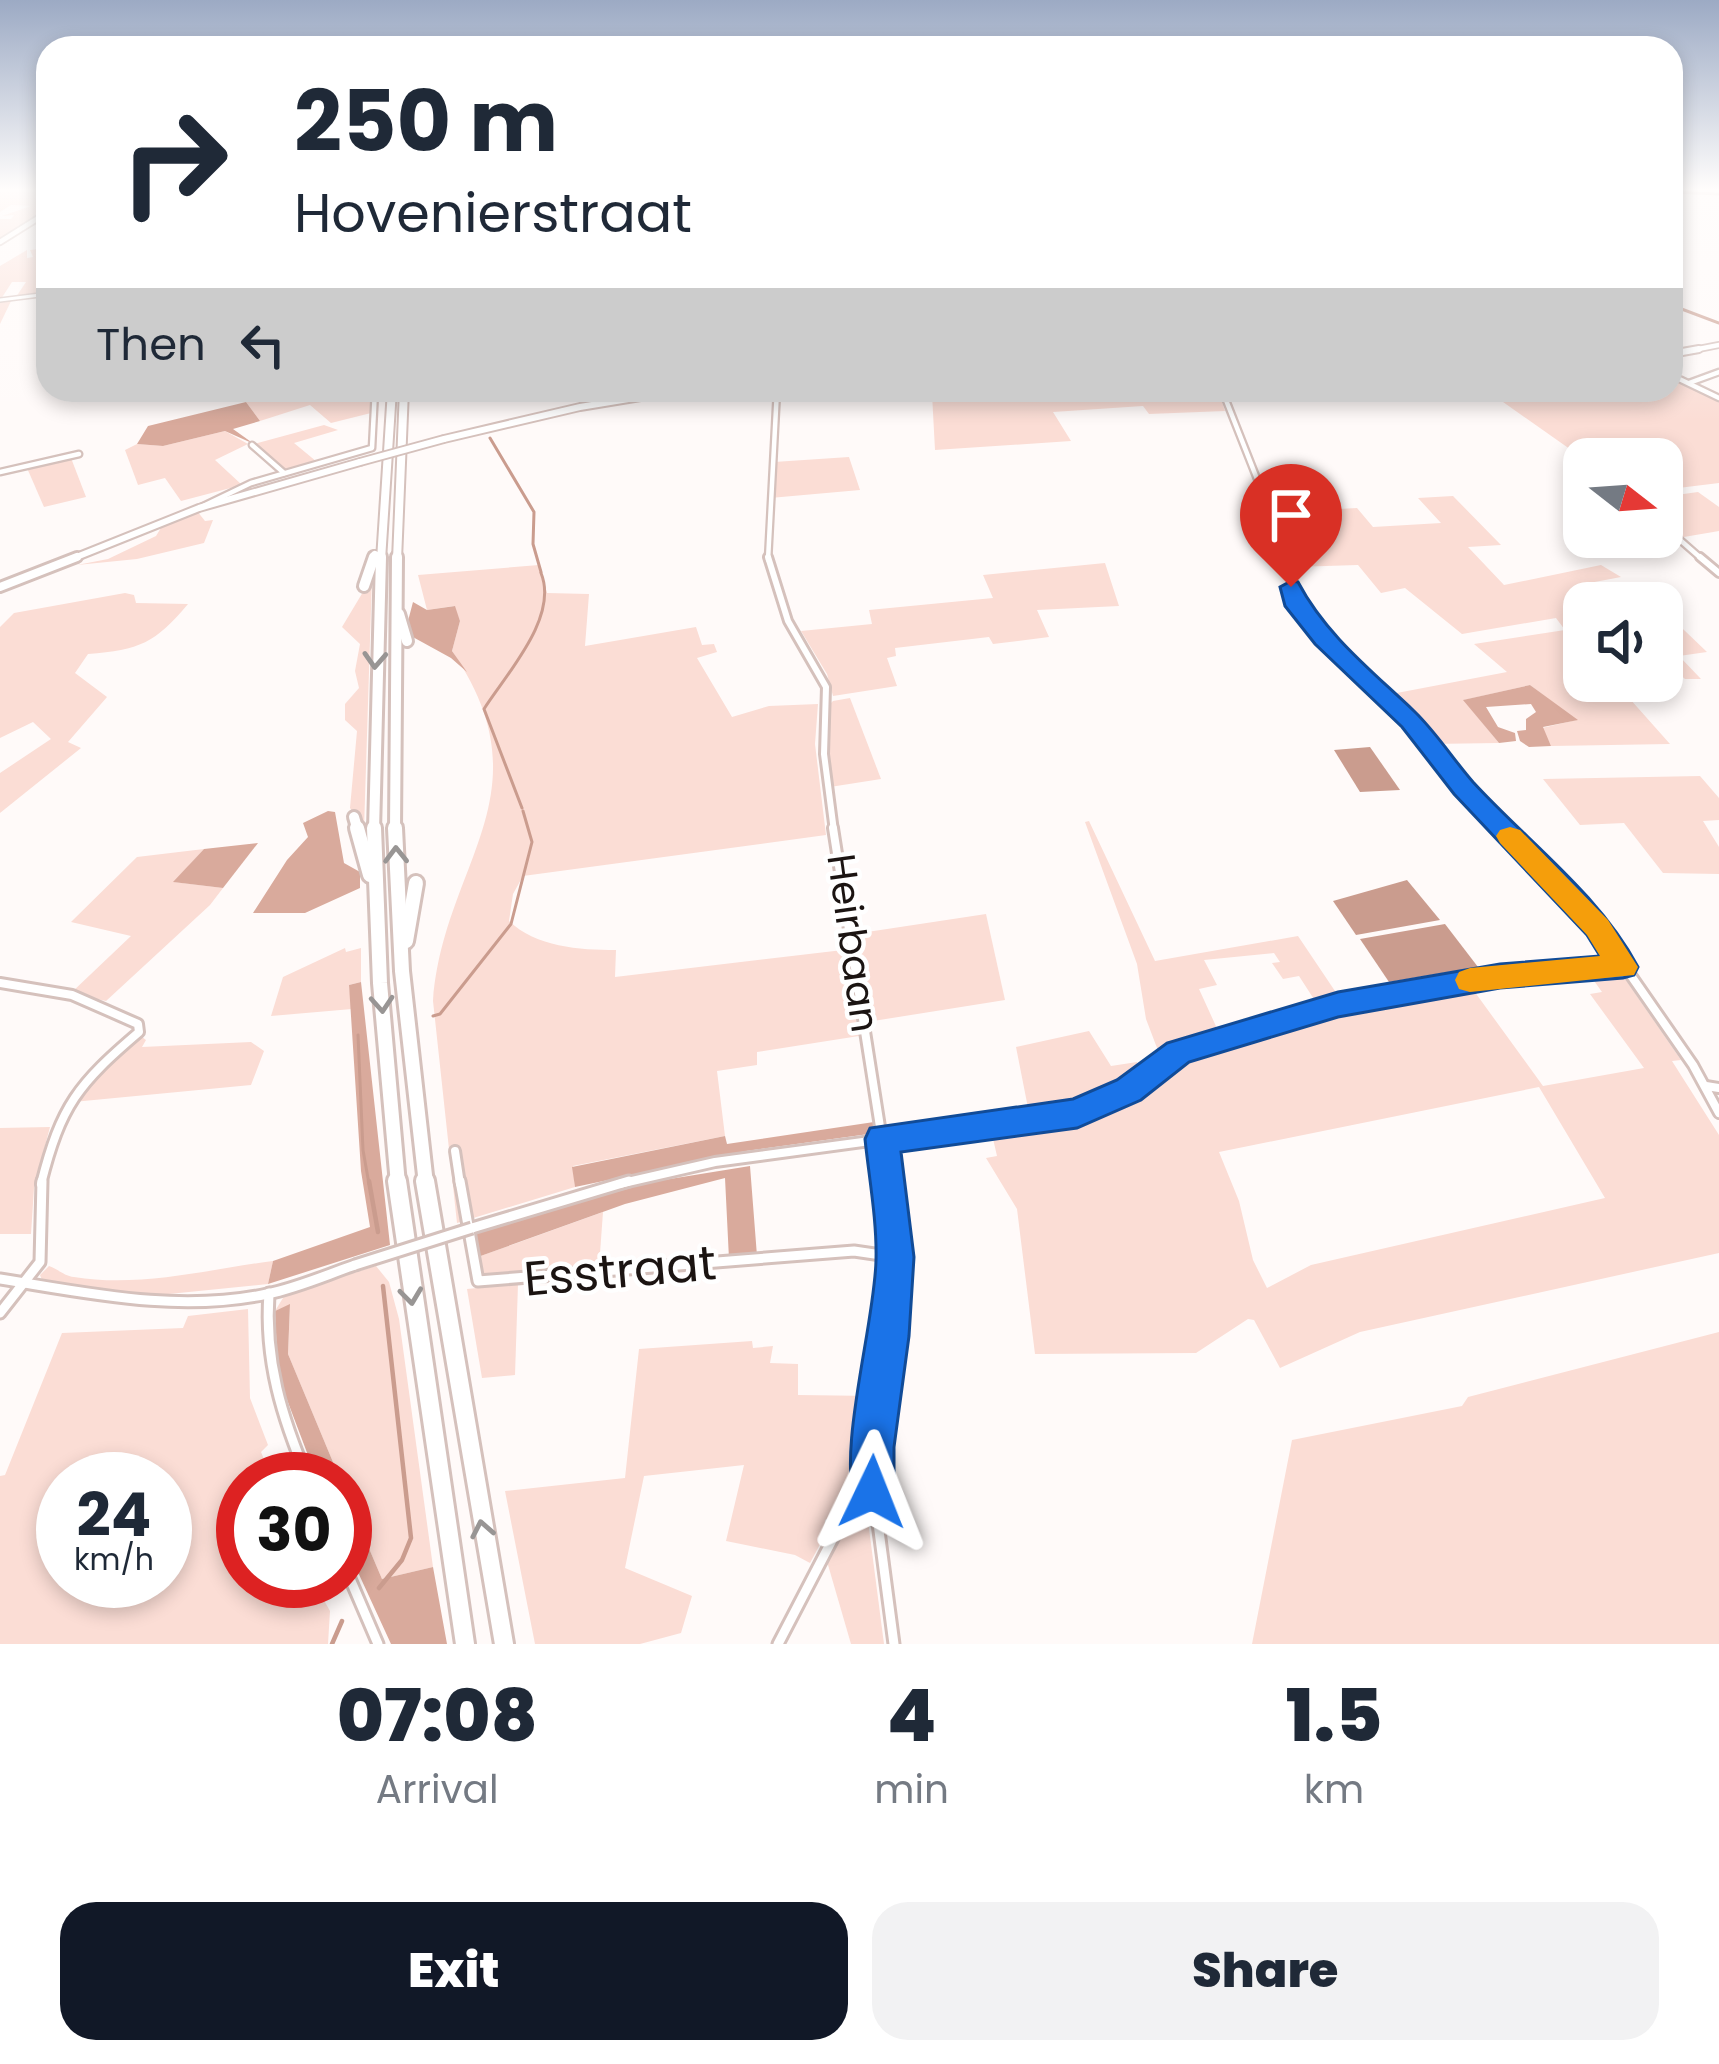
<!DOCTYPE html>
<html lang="en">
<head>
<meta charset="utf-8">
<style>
	:root { --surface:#fff; --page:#f2f2f3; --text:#1f2937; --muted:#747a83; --accent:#111827 }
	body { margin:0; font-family:Poppins,sans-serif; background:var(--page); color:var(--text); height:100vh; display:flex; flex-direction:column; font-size:45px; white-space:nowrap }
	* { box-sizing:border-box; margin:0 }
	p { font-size:39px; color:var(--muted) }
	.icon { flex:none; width:66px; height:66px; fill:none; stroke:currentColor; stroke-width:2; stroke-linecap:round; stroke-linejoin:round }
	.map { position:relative; height:1644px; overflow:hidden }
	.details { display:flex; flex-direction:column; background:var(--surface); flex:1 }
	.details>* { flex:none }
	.hud { position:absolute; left:36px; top:36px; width:1647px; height:366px; border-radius:36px; box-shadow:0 6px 18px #0003; background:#fff; color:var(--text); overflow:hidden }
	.needle { width:78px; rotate:107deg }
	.buttons { position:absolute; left:1563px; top:438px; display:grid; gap:24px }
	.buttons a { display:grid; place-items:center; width:120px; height:120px; border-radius:24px; background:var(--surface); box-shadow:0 6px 18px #0003; font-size:60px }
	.speed { position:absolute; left:36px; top:1452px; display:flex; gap:24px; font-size:60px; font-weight:700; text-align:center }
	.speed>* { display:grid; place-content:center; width:156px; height:156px; border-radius:50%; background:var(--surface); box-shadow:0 6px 18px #0003; line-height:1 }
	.speed small { font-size:30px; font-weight:400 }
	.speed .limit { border:18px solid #d22; background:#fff; color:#111 }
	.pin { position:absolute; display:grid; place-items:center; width:102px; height:102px; color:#fff; margin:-123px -51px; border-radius:50% 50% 50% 0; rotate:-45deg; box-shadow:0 0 12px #0007 }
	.pin .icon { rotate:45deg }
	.me { position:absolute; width:132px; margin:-66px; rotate:2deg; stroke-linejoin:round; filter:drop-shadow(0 0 9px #0008) }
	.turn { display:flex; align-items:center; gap:42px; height:252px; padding:0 60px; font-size:54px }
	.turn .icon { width:156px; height:156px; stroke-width:2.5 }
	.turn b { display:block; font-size:84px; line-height:102px }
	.then { display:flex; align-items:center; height:114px; padding:0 60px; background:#0003; gap:24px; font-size:45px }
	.eta { display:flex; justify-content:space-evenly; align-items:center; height:204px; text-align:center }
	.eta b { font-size:72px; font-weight:800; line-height:84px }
	.button { display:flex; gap:24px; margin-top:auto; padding:24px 60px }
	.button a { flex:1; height:138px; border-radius:36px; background:var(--accent); color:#fff; font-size:48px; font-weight:800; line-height:138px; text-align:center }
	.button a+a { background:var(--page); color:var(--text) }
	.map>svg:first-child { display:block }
</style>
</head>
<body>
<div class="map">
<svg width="1719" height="1644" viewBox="0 0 1719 1644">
	<rect width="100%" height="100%" fill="#fffaf9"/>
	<!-- green -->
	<g fill="#fbddd5" fill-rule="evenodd">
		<path d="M0,191H48V211L0,241V219H11L14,215L2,216L31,206L11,205L0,212Z"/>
		<path d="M48,248V294L16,297L26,282H12L1,299H12L0,324V266L27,250V258L33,257L30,250Z"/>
		<path d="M1671,376L1719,401V483L1662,490V459H1584L1486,390H1671Z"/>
		<path d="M289,390H373L371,413L331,423L310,405L260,421L246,402Z"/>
		<path d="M1001,390H1218L1225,411L1149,414L1143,406L1053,412L1071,441L935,450L932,394Z"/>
		<path d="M324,425L338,430L294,443L317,462L286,471L254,444Z"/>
		<path d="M225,431L248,444L215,460L242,485L181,501L165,478L138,485L125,450L137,444L163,446Z"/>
		<path d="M849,457L860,490L770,498L774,462Z"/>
		<path d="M71,458L86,497L44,507L27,468Z"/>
		<path d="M1698,492L1719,507V531L1678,538L1662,518V497Z"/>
		<path d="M1453,496L1501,545L1468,547L1504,585L1601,565L1621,577L1584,584L1606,603H1584V681H1614L1670,744L1551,746L1542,728L1576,720L1530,685L1464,700L1499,743L1430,744L1381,696L1507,672L1474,644L1565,630L1556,618L1462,634L1405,588L1381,593L1358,565L1293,567L1289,548L1318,549L1301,511L1357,508L1373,527L1441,523L1418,498Z"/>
		<path d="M197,511L205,521L213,520L204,543L137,559L77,565L108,559L156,536L164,523Z"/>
		<path d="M1105,563L1119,606L1037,610L1049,637L993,644L989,637L895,648L896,656L887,658L897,686L833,696L827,674L801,631L872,624L869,610L993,598L983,575Z"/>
		<path d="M539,565L547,593L589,594L585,646L696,627L702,645L714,644L717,652L697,658L732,717L769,706L818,704L815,744L826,835L523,876L513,894L509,921C536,947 579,950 616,950L615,977L843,950L859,1036L757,1052V1065L717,1071L725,1136L573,1166L575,1187L457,1223L433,1001C443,863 550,794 452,651L460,621L454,606L427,610L418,575Z"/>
		<path d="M372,577L364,830L350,808L357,731L345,720V704L359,688L355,671L360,644L342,627Z"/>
		<path d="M125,593L134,595L136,603L188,604C155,643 140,650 88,654L75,673L107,697L68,742L81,748L0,813V773L51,739L33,722L0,738V627L14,613Z"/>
		<path d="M1662,609L1707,652L1679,656L1701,679H1685L1662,658Z"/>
		<path d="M850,698L881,779L830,787L827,707L833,701Z"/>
		<path d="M1700,776L1719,798V820L1703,821L1719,847V874L1663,873L1624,823L1580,825L1543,779Z"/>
		<path d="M1089,821L1155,961L1298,936L1341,1000L1319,1007L1299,976L1283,979L1272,963L1280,962L1274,953L1204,960L1217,985L1199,989L1220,1035L1184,1046L1162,1061L1146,1019L1137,964L1085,822Z"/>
		<path d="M204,849L174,882L223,888L210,905L106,1001L71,993L131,936L71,922L137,857Z"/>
		<path d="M986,914L1005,1000L867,1022L854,934Z"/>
		<path d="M345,948L346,952L361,948V982L349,985L352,1009L271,1016L283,977Z"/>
		<path d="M1611,970L1623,976L1681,1060L1672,1061L1719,1135V1253L1360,1332L1280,1368L1254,1320L1248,1319L1196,1353L1035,1354L1017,1209L986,1158L997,1156L991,1130L1089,1114L1151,1081L1190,1051L1338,1008L1469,984L1543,1086L1644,1068L1590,994L1602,992L1587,971ZM1539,1087L1605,1198L1311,1265L1267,1288L1253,1260L1239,1201L1219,1152Z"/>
		<path d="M1089,1031L1111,1066L1137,1062L1144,1077L1098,1103L1030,1118L1016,1047Z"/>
		<path d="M142,1037L146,1040L142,1047L251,1042L264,1051L251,1085L73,1102L104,1065Z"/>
		<path d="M50,1127L34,1188L31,1234H0V1128Z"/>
		<path d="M603,1212L599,1267L480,1280L475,1258Z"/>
		<path d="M273,1261L268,1284L139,1297L42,1280L40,1275L49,1266C58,1269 64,1276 74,1277C140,1288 210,1269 273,1261Z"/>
		<path d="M376,1266L389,1282L399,1319L433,1567L382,1579L345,1492V1479H340L288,1354L290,1305L275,1311L286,1293Z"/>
		<path d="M518,1284L515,1375L482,1378L467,1289Z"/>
		<path d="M248,1309L250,1398L268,1445L261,1452L272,1479H243V1581H313L330,1611L328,1644H0V1476L5,1475L62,1333L183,1328L188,1316ZM63,1479H165V1581H63Z"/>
		<path d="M1719,1332V1644H1252L1292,1440L1462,1406L1468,1397Z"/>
		<path d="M752,1341L753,1348L773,1346L770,1363L798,1364V1395L874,1396L864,1498L825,1520L824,1537L810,1563L795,1555L726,1541L744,1465L644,1476L625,1568L692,1596L681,1633L640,1644H535L505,1491L625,1478L639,1349Z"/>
		<path d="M861,1517L868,1521L884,1644H851L826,1558L842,1527Z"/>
	</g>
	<!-- forest -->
	<g fill="#d9aa9c">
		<path d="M246,402L260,421L233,429L254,444L225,431L163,446L137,444L148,426Z"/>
		<path d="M413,602L427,610L455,606L460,621L452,651L467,672L451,658L411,636L408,621Z"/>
		<path d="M1530,685L1578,720L1543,727L1551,746L1529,747L1520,741L1517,731L1526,730V719L1536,712L1531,704L1486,707L1498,727L1515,733L1516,741L1499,743L1463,700Z"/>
		<path d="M328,811L335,812L344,863L360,872V888L305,913H253L287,860L308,837L303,823Z"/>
		<path d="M258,843L223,888L173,882L204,849Z"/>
		<path d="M361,982L390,1245L268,1284L273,1261L370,1227L361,1171L349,985Z"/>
		<path d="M874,1122L876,1133L746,1151L575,1187L572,1167L725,1136L727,1144Z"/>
		<path d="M750,1166L757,1256L729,1259L725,1178L625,1204L475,1258L472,1234L639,1184Z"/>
		<path d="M290,1304L288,1354L340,1479H317L278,1376L275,1311Z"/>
		<path d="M345,1492L382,1579L433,1567L447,1644H391L345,1544Z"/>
	</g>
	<!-- water -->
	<g fill="#ca9c8e">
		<path d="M1370,747L1400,790L1360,792L1334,750Z"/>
		<path d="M1407,880L1440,920L1356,935L1333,901Z"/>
		<path d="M1445,924L1478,967L1389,982L1360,939Z"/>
	</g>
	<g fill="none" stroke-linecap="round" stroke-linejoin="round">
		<!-- stream-far1 -->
		<g stroke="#ca9c8e" stroke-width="3">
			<path d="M1671,192L1719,194"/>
			<path d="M1671,305L1719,323"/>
			<path d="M490,438L534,512L533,544L541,572"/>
			<path d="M522,808L484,709C507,673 559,617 541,573"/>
			<path d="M433,1016L440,1014L511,924L532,842L523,811"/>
			<path d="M358,1035L363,1150L369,1184"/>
		</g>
		<!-- stream -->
		<g stroke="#ca9c8e" stroke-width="4.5">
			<path d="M369,1181L378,1232"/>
			<path d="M379,1588L402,1560L411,1538L383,1286"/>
			<path d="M332,1644L342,1621"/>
		</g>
		<defs>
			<path id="street-far4" d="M0,300L48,294"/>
			<g id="street-far3">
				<path d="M1671,375L1719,398"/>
				<path d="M1689,383L1719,372"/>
				<path d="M1222,390L1289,560"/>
				<path d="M252,445L284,473"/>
				<path d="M0,472L79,454"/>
				<path d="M199,508L251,483L372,448L375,390"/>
				<path d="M1679,539L1703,560"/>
				<path d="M768,560L777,390"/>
			</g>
			<g id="street-far2">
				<path d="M768,557L788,621L826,687L824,754L834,831"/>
				<path d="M1288,557L1296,606L1362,680L1411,722L1505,831"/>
				<path d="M1700,557L1719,573"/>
			</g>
			<g id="street-far1">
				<path d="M833,828L889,1184"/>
				<path d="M1502,828L1598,928L1693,1065L1719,1113"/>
				<path d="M0,983L72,995L138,1024L139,1032C78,1084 61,1105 41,1184"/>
				<path d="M1706,1086L1719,1088"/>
				<path d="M455,1151L460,1184"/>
				<path d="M619,1184L715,1162L1077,1113L1129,1090L1179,1052L1338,1005L1500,976L1623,967"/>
			</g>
			<g id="street">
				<path d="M460,1181L478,1281L854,1251L895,1257"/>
				<path d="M888,1181L896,1239L872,1478L894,1644"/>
				<path d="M472,1228L629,1181"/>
				<path d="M0,1279C88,1293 178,1313 267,1294C297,1288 326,1275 355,1265"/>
				<path d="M269,1293C264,1360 282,1418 308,1479"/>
				<path d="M0,1313L40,1262L42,1181"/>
				<path d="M345,1567L378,1644"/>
				<path d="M778,1644L841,1523L854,1513L874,1509"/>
			</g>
			<g id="secondary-far2">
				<path d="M0,242L48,212"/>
				<path d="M1683,352L1719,345"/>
			</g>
			<g id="secondary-far1">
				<path d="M1671,354L1699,349"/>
				<path d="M444,439L580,407L683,390"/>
				<path d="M69,560L199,508L360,462"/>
			</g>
			<path id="secondary" d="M0,587L77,557"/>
			<g id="highway-far3">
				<path d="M373,560L375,555"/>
				<path d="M381,560L392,390"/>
				<path d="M397,560L404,390"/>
			</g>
			<g id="highway-far2">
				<path d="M364,586L374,557"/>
				<path d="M399,614L407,641"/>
				<path d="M354,817L358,831"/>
				<path d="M374,831L381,557"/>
				<path d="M395,831L397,557"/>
			</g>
			<g id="highway-far1">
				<path d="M357,828L370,875"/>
				<path d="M374,828L380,983L398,1184"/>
				<path d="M395,828L402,971L426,1184"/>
				<path d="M406,941L416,883"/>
			</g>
			<g id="highway">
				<path d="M397,1181L465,1644"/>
				<path d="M425,1181L504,1644"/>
			</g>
		</defs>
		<!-- street-far4 casing -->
		<use href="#street-far4" stroke="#d5c1bc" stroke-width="6"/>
		<!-- street-far3 casing -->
		<use href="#street-far3" stroke="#d5c1bc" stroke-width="9"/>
		<!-- street-far2 casing -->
		<use href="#street-far2" stroke="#d5c1bc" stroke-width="12"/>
		<!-- street-far1 casing -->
		<use href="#street-far1" stroke="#d5c1bc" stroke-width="14"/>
		<!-- street casing -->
		<use href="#street" stroke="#d5c1bc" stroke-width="15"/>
		<!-- secondary-far2 casing -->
		<use href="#secondary-far2" stroke="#d5c1bc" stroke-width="8"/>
		<!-- secondary-far1 casing -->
		<use href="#secondary-far1" stroke="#d5c1bc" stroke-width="10"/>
		<!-- secondary casing -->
		<use href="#secondary" stroke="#d5c1bc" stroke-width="14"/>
		<!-- highway-far3 casing -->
		<use href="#highway-far3" stroke="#d5c1bc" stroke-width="12"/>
		<!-- highway-far2 casing -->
		<use href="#highway-far2" stroke="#d5c1bc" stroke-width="16"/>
		<!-- highway-far1 casing -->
		<use href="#highway-far1" stroke="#d5c1bc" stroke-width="20"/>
		<!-- highway casing -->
		<use href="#highway" stroke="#d5c1bc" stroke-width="24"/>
		<!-- street-far4 -->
		<use href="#street-far4" stroke="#fff" stroke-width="3"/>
		<!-- street-far3 -->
		<use href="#street-far3" stroke="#fff" stroke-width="4.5"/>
		<!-- street-far2 -->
		<use href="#street-far2" stroke="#fff" stroke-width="6"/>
		<!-- street-far1 -->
		<use href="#street-far1" stroke="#fff" stroke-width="8"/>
		<!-- street -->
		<use href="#street" stroke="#fff" stroke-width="9"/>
		<!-- secondary-far2 -->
		<use href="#secondary-far2" stroke="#fff" stroke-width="4.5"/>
		<!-- secondary-far1 -->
		<use href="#secondary-far1" stroke="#fff" stroke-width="6"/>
		<!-- secondary -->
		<use href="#secondary" stroke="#fff" stroke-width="8"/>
		<!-- highway-far3 -->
		<use href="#highway-far3" stroke="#fff" stroke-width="8"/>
		<!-- highway-far2 -->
		<use href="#highway-far2" stroke="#fff" stroke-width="10"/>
		<!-- highway-far1 -->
		<use href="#highway-far1" stroke="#fff" stroke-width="14"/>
		<!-- highway -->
		<use href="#highway" stroke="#fff" stroke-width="18"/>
		<defs>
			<path id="street-bridge" d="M355,1265L472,1228"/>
			<path id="secondary-bridge" d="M360,462L444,439"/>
		</defs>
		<!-- street-bridge casing -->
		<use href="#street-bridge" stroke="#d5c1bc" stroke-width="15" stroke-linecap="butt"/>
		<!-- secondary-bridge casing -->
		<use href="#secondary-bridge" stroke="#d5c1bc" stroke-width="10" stroke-linecap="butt"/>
		<!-- street-bridge -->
		<use href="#street-bridge" stroke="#fff" stroke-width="9"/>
		<!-- secondary-bridge -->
		<use href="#secondary-bridge" stroke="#fff" stroke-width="6"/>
	</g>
	<!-- one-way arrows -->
	<defs><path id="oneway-chevron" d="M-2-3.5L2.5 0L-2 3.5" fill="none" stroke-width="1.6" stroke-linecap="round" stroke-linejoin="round" transform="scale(3)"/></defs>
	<g stroke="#989594">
		<use href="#oneway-chevron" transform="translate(375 660) rotate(93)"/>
		<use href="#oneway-chevron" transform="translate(396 855) rotate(-91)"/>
		<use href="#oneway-chevron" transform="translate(382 1004) rotate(86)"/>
		<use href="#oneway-chevron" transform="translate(411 1296) rotate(83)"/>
		<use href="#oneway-chevron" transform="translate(482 1529) rotate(-101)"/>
	</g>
	<!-- sky -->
	<linearGradient id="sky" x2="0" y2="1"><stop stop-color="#9caac4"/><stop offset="0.45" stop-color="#fffdfc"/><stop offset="1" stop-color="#fffdfc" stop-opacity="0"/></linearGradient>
	<rect width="1719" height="421" fill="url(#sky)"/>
	<!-- route -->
	<path fill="#1a73e8" stroke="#114b97" stroke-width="3" d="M1291,581L1298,582C1326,635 1371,670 1414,711C1436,732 1453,759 1473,782C1528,842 1599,894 1638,967L1634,975L1623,978L1500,988L1338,1017L1189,1062L1141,1100L1077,1128L901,1152L914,1257L909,1336L894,1447V1492L888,1508L872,1514L857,1508C835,1455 875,1324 876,1260C877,1220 869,1178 865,1139L870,1128L1073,1099L1117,1080L1167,1043L1338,992L1500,964L1600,956L1587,935L1454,794L1402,727L1315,644L1285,606L1280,587Z"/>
	<!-- slow -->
	<path fill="#f59e0b" d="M1510,827L1520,830L1608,920L1638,967L1634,975L1470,992L1459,989L1455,980L1459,972L1470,968L1600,956L1587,935L1500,843L1496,836L1500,830Z"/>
	<g text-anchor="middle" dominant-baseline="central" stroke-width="9" stroke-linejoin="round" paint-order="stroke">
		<!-- street labels -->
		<g font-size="39" fill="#1b1412" stroke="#fff">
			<text transform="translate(853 943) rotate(82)">Heirbaan</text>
		</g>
		<!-- near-street labels -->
		<g font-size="48" fill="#1b1412" stroke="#fff">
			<text transform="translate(620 1271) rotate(-5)">Esstraat</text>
		</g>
	</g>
</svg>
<div class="buttons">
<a><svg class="needle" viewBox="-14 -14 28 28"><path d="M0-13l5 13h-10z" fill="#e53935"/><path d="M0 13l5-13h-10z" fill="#747a83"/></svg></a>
<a><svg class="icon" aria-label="sound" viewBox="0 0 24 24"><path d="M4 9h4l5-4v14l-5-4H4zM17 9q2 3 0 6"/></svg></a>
</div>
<div class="speed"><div>24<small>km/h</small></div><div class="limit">30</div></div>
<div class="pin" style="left:1291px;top:587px;background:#d93025"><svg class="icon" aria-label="arrive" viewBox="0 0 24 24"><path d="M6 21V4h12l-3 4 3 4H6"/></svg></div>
<svg class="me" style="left:872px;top:1492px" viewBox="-20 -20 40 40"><path d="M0-17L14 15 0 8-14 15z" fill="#1a73e8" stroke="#fff" stroke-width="4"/></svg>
<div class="hud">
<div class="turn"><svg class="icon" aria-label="right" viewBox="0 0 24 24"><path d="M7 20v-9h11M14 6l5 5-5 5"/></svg><div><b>250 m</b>Hovenierstraat</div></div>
<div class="then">Then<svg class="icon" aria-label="left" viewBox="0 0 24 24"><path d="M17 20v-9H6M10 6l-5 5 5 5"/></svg></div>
</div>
</div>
<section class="details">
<div class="eta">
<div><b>07:08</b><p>Arrival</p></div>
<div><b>4</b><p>min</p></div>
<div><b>1.5</b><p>km</p></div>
</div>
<div class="button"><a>Exit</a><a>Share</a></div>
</section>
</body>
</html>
